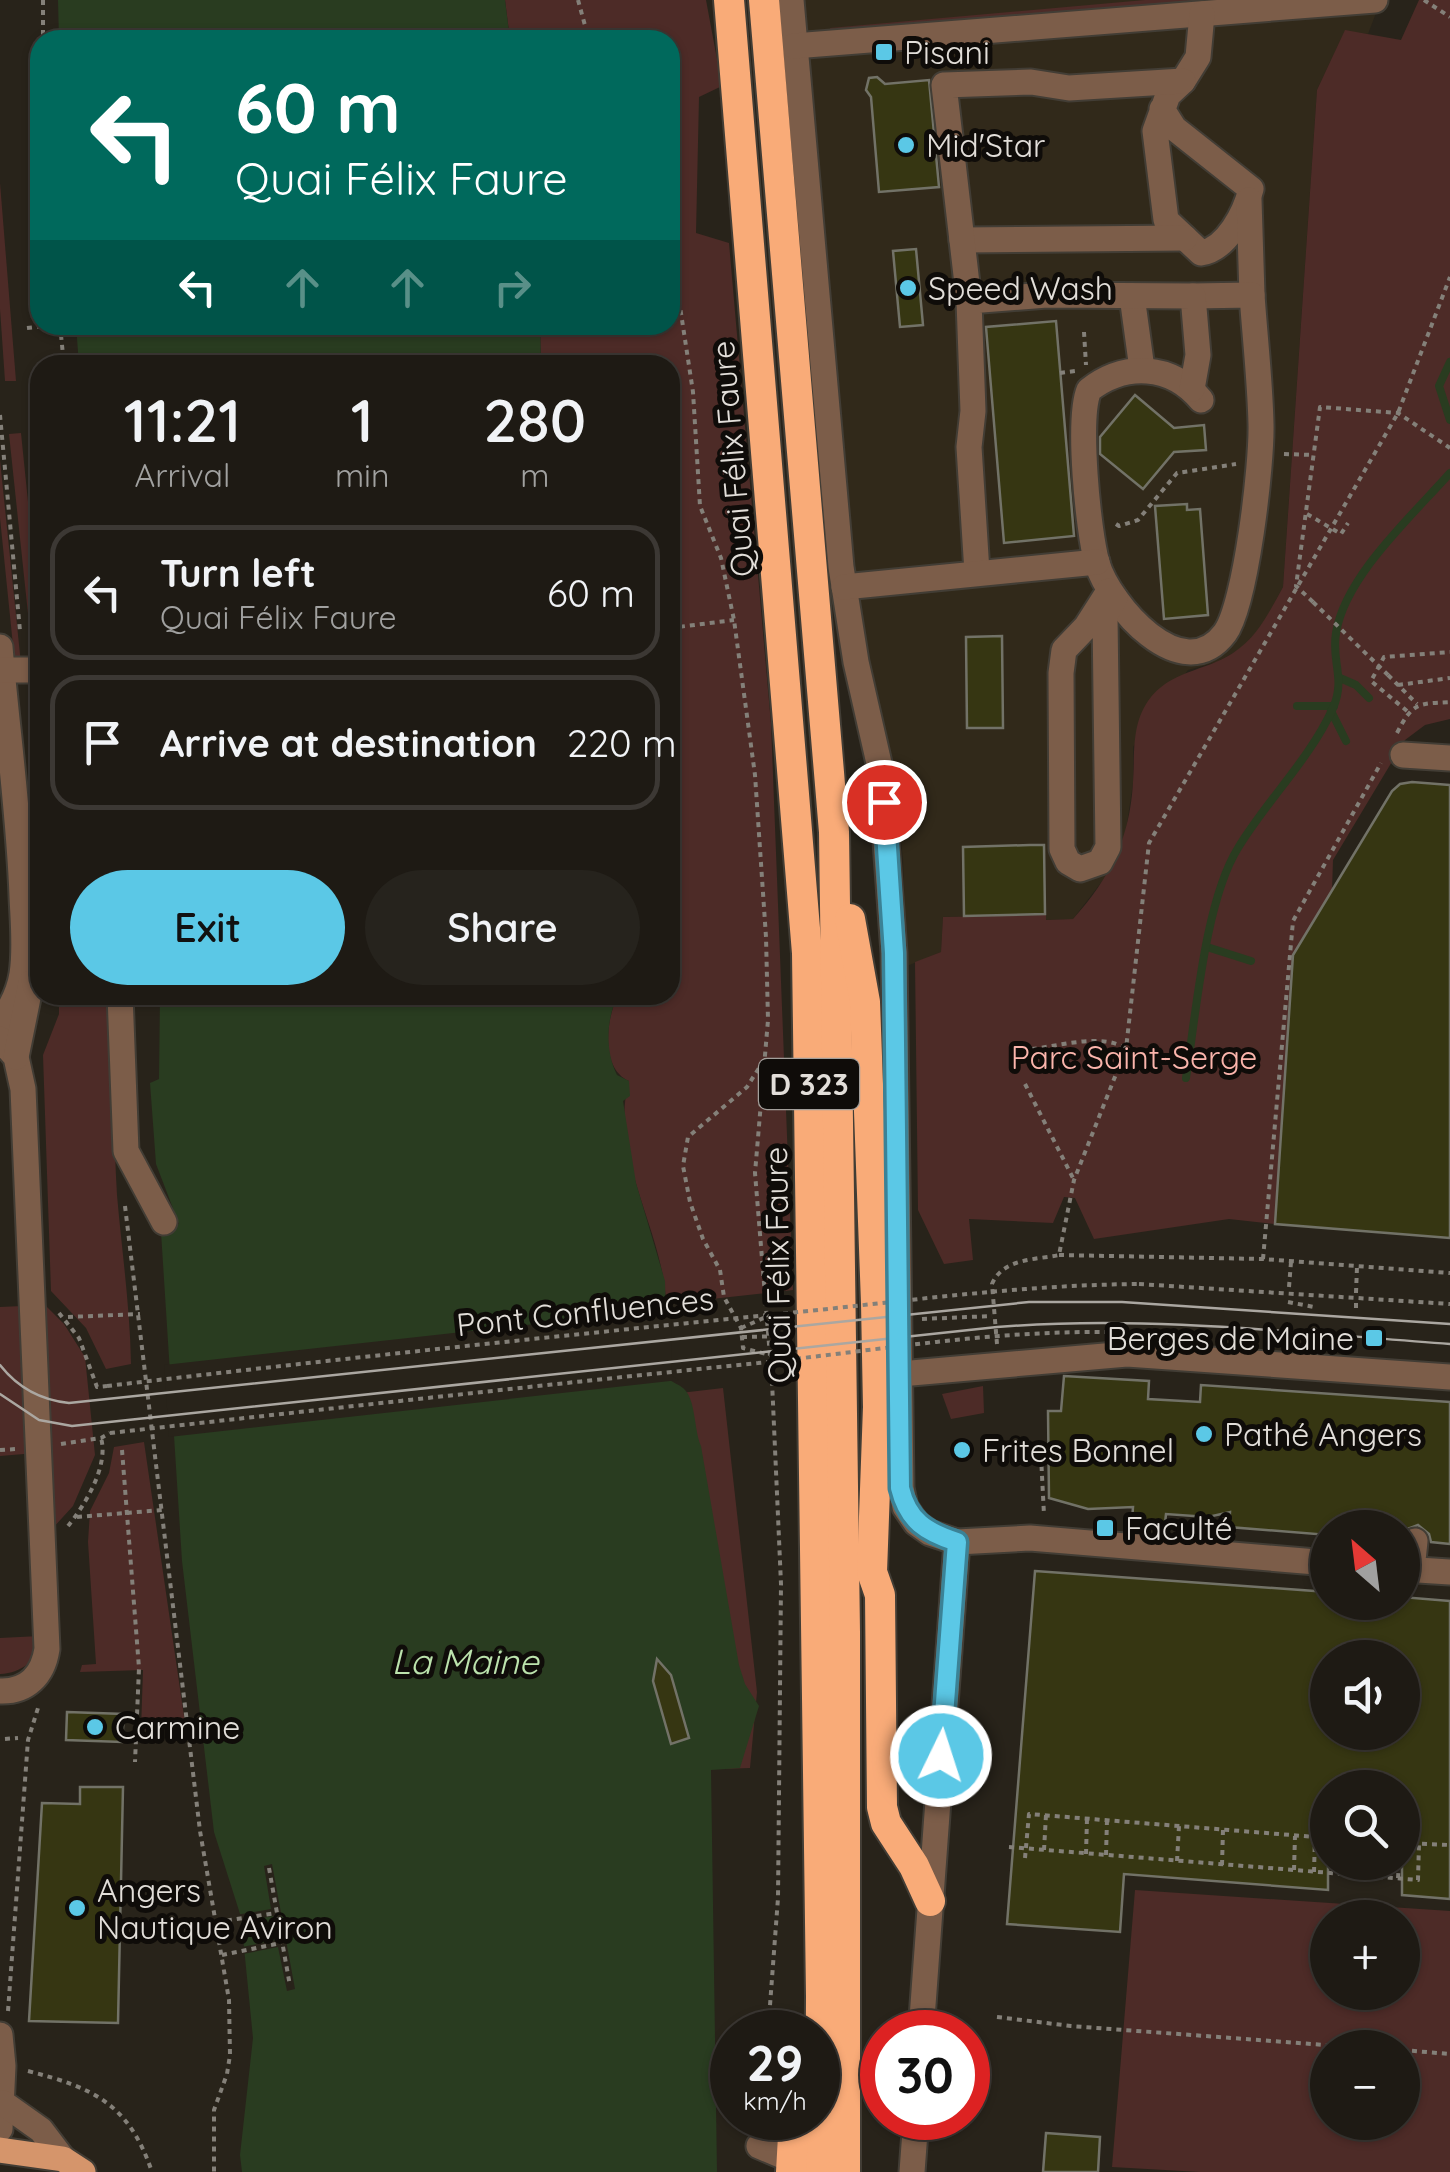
<!DOCTYPE html>
<html lang="en">
<head>
<meta charset="utf-8">
<style>
	:root { --surface:#1e1a14; --page:#26231d; --text:#f1f3f6; --muted:#a1a1a0; --line:#3c3834; --accent:#5bc8e6 }
	body { margin:0; font-family:Quicksand,sans-serif; background:var(--page); color:var(--text); height:100vh; display:flex; flex-direction:column; font-size:38px; white-space:nowrap }
	* { box-sizing:border-box; margin:0 }
	p { font-size:32px; color:var(--muted) }
	.icon { flex:none; width:55px; height:55px; fill:none; stroke:currentColor; stroke-width:2; stroke-linecap:round; stroke-linejoin:round }
	.map { position:relative; flex:1; overflow:hidden }
	.side { position:absolute; left:30px; top:355px; width:650px; height:650px; display:flex; flex-direction:column; background:var(--surface); border-radius:30px; box-shadow:0 2px 8px #0004,0 0 0 2px var(--line) }
	.side>* { flex:none }
	.banner { position:absolute; left:30px; top:30px; width:650px; height:305px; border-radius:30px; box-shadow:0 2px 8px #0004,0 0 0 2px var(--line); background:#00695c; color:#fff; overflow:hidden }
	.needle { width:65px; rotate:332deg }
	.controls { position:absolute; left:1310px; top:1510px; display:grid; gap:20px }
	.controls a { display:grid; place-items:center; width:110px; height:110px; border-radius:50%; background:var(--surface); box-shadow:0 2px 8px #0004,0 0 0 2px var(--line); font-size:50px }
	.speed { position:absolute; left:710px; top:2010px; display:flex; gap:20px; font-size:50px; font-weight:700; text-align:center }
	.speed>* { display:grid; place-content:center; width:130px; height:130px; border-radius:50%; background:var(--surface); box-shadow:0 2px 8px #0004,0 0 0 2px var(--line); line-height:1 }
	.speed small { font-size:25px; font-weight:400 }
	.speed .limit { border:15px solid #d22; background:#fff; color:#111 }
	.pin { position:absolute; display:grid; place-items:center; width:85px; height:85px; color:#fff; margin:-42px; border:5px solid #fff; border-radius:50%; box-shadow:0 2px 10px #0007 }
	.me { position:absolute; width:110px; margin:-55px; rotate:4deg; stroke-linejoin:round; filter:drop-shadow(0 0 8px #0008) }
	.turn { display:flex; align-items:center; gap:35px; height:210px; padding:0 40px; font-size:45px }
	.turn .icon { width:130px; height:130px; stroke-width:2.5 }
	.turn b { display:block; font-size:70px; line-height:85px }
	.lanes { display:flex; align-items:center; height:95px; padding:0 40px; background:#0003; justify-content:center; gap:50px; direction:ltr }
	.lanes .off { opacity:.35 }
	.eta { display:flex; justify-content:space-evenly; align-items:center; height:170px; text-align:center }
	.eta b { font-size:60px; font-weight:600; line-height:70px }
	.cta { display:flex; gap:20px; margin-top:auto; padding:20px 40px }
	.cta a { flex:1; height:115px; border-radius:60px; background:var(--accent); color:#111; font-size:40px; font-weight:600; line-height:115px; text-align:center }
	.cta a+a { background:var(--page); color:var(--text) }
	ul { padding:0; list-style:none }
	li { display:flex; align-items:center; gap:30px; height:135px; margin:0 20px 15px; padding:0 20px; border:5px solid var(--line); border-radius:30px }
	li div { flex:1 }
	li b { display:block; font-size:38px }
	li em { font-style:normal }
	.map>svg:first-child { display:block }
</style>
</head>
<body>
<div class="map">
<svg width="1450" height="2172" viewBox="0 0 1450 2172">
	<rect width="100%" height="100%" fill="#28231a"/>
	<!-- built -->
	<path fill="#31291a" d="M796,0H1381L1368,34L1345,31L1317,90L1283,587L1261,628L1242,648L1217,662L1188,670L1133,747V783L1124,844L1113,867L1073,919L1046,920L1045,915L943,917L941,952L907,966L903,859L895,788L873,689L852,572L830,292Z"/>
	<!-- green -->
	<g fill="#4d2b27" fill-rule="evenodd">
		<path d="M505,0H706L722,86L699,97L696,233L729,243L771,724L793,1290L666,1304C664,1230 608,1156 629,1081C600,1068 606,1019 618,995H670C670,959 692,908 670,877V365H541L540,325H670V40H510Z"/>
		<path d="M1145,0H1217L831,34L830,28Z"/>
		<path d="M1419,0H1450V719L1425,725L1405,740L1333,860L1332,891L1293,955L1275,1224L1229,1219L1094,1239L1075,1198L1064,1197L1053,1223L969,1219L973,1260L944,1264L918,1210L915,962L941,952L943,917L1046,915V920L1073,919C1110,878 1130,838 1133,782C1135,754 1131,726 1148,701C1170,670 1204,672 1233,653C1258,637 1269,612 1283,587L1317,90L1345,30L1401,40Z"/>
		<path d="M0,183L16,381H5L0,309Z"/>
		<path d="M21,433L40,619V660L33,661L9,434Z"/>
		<path d="M0,460L21,664L15,665L0,518Z"/>
		<path d="M59,995H107C115,1062 113,1128 117,1195C122,1252 130,1307 131,1364L106,1369L86,1328L51,1291L43,1055L59,1014Z"/>
		<path d="M45,1305L64,1324L85,1357L95,1455L73,1506L52,1529L48,1452L0,1456V1307Z"/>
		<path d="M983,1386L984,1413L951,1419L942,1394Z"/>
		<path d="M723,1388L757,1692L750,1768L720,1769L629,1399Z"/>
		<path d="M144,1442L185,1723L141,1730L143,1670L80,1672L82,1665L96,1664L88,1542L90,1511L109,1473L114,1447Z"/>
		<path d="M40,1636C39,1660 22,1673 0,1674V1638Z"/>
		<path d="M1135,1890L1450,1911V2172H1200L1112,2167ZM1328,1918H1402V1992H1328ZM1328,2048H1402V2122H1328Z"/>
	</g>
	<!-- water -->
	<g fill="#293c20">
		<path d="M58,0H505L510,40H59Z"/>
		<path d="M76,325H540L541,365H79Z"/>
		<path d="M160,995H618C606,1019 605,1051 617,1075L629,1081L630,1096L623,1101L636,1183L665,1281L668,1379C672,1382 678,1384 683,1388C696,1398 694,1431 701,1446L739,1665L745,1684L759,1706L740,1768L711,1770L717,2172H242L240,2155L253,2038L241,1917L214,1832L182,1561L161,1232L179,1224L156,1164L150,1083L159,1079Z"/>
	</g>
	<!-- pier -->
	<g fill="#28231a">
		<path d="M671,1309L672,1376L679,1380L169,1437L164,1365Z"/>
		<path d="M272,1864L295,1989L287,1991L278,1947L243,1954L242,1947L277,1940L273,1916L238,1923L236,1915L271,1909L264,1866Z"/>
	</g>
	<g fill="none" stroke-linecap="round" stroke-linejoin="round">
		<!-- stream -->
		<g stroke="#293c20" stroke-width="8">
			<path d="M1450,362L1439,386L1450,420"/>
			<path d="M1340,678L1356,685L1369,698"/>
			<path d="M1297,706H1334"/>
			<path d="M1331,711L1346,741"/>
			<path d="M1207,947L1251,961"/>
			<path d="M1186,1078C1196,1014 1205,901 1238,848C1267,800 1310,759 1333,708C1346,678 1331,662 1336,633C1345,576 1413,515 1450,473"/>
		</g>
	</g>
	<!-- building -->
	<g fill="#363612" stroke="#727267" stroke-width="2.5" fill-rule="evenodd">
		<path d="M877,77L885,84L929,80L939,187L879,192L871,97L866,90L869,78Z"/>
		<path d="M916,249L923,325L900,327L893,251Z"/>
		<path d="M1056,321L1074,536L1004,543L986,327Z"/>
		<path d="M1135,395L1174,428L1204,425L1206,450L1174,452L1143,489L1100,454V437Z"/>
		<path d="M1187,504V510L1200,509L1208,615L1164,619L1155,506Z"/>
		<path d="M1002,636L1003,728H967L966,637Z"/>
		<path d="M1412,782L1450,785V1238L1275,1224L1293,955L1392,791L1400,784Z"/>
		<path d="M1030,845H1044L1045,914L964,916L963,847Z"/>
		<path d="M1064,1376L1149,1381L1148,1399L1200,1402L1201,1385L1450,1402V1544L1431,1542L1429,1534L1418,1525L1402,1531V1528H1328V1535L1229,1527L1230,1512L1208,1517L1166,1514L1165,1523L1150,1522L1132,1521L1133,1507L1088,1509L1049,1498L1048,1411H1061Z"/>
		<path d="M1035,1571L1328,1592V1602H1402V1597L1450,1601V1899L1402,1895V1788H1328V1890L1124,1874L1120,1932L1007,1924ZM1328,1658H1402V1732H1328Z"/>
		<path d="M657,1659L671,1675L689,1738L671,1744L653,1681Z"/>
		<path d="M67,1712L124,1714L122,1742L66,1740Z"/>
		<path d="M80,1787H123L118,2023L29,2021L42,1803L80,1804Z"/>
		<path d="M1046,2133L1100,2137L1098,2172H1043Z"/>
	</g>
	<g fill="none" stroke-linecap="round" stroke-linejoin="round">
		<defs>
			<g id="minor">
				<path d="M791,0L841,567L856,662L881,772L894,953L901,1488L905,1507L916,1523L930,1533L957,1542L1030,1538L1328,1563"/>
				<path d="M794,46L1375,0"/>
				<path d="M1162,109L1174,128L1251,189C1245,213 1227,249 1201,253L1166,220L1155,131L1168,95L1183,81L1198,57L1202,14"/>
				<path d="M1249,200L1252,295"/>
				<path d="M962,240L1185,238"/>
				<path d="M1132,296L1142,369"/>
				<path d="M1193,296L1252,295C1255,338 1260,381 1261,424C1262,464 1246,604 1225,633C1182,690 1109,604 1097,563C1088,531 1077,418 1089,390C1125,362 1171,364 1201,400"/>
				<path d="M969,301L944,85L1031,82L1069,88L1183,81"/>
				<path d="M977,572L969,447L973,411L969,301L1047,295L1193,296L1198,355L1192,389"/>
				<path d="M844,587L1097,562"/>
				<path d="M1109,591L1086,627L1064,650L1061,673L1062,849L1068,862L1080,869L1100,862L1108,847L1105,616L1115,598"/>
				<path d="M0,647C7,730 19,813 22,896C23,921 26,949 22,974C19,993 11,1008 0,1023"/>
				<path d="M2,670H40"/>
				<path d="M1403,755L1450,758"/>
				<path d="M120,995L126,1151L164,1222"/>
				<path d="M0,1039L16,1057L23,1089L47,1649C43,1675 27,1692 0,1691"/>
				<path d="M16,1057L31,983"/>
				<path d="M900,1374L1127,1354L1450,1377"/>
				<path d="M1402,1569L1450,1572"/>
				<path d="M1412,1570L1415,1541"/>
				<path d="M921,2032L957,1542"/>
				<path d="M0,2035L3,2066L0,2129"/>
				<path d="M3,2103L41,2130L63,2159"/>
				<path d="M759,2146L792,2160"/>
				<path d="M912,2172L916,2118"/>
			</g>
			<path id="major" d="M0,2150L63,2159L83,2172"/>
			<g id="highway">
				<path d="M729,0L807,953L821,1996L820,2172"/>
				<path d="M764,0L834,832L845,1632V2172"/>
				<path d="M850,919L865,1002L876,1303L878,1407L872,1572L880,1595L882,1807L886,1823L914,1866L930,1901"/>
				<path d="M791,2172L794,2118"/>
			</g>
		</defs>
		<!-- minor casing -->
		<use href="#minor" stroke="#423d35" stroke-width="29"/>
		<!-- major casing -->
		<use href="#major" stroke="#423d35" stroke-width="29"/>
		<!-- highway casing -->
		<use href="#highway" stroke="#423d35" stroke-width="34"/>
		<!-- path -->
		<g stroke="#848079" stroke-width="4" stroke-dasharray="5 5" stroke-linecap="butt">
			<path d="M43,0V40"/>
			<path d="M578,0L589,40"/>
			<path d="M1424,0L1450,17"/>
			<path d="M670,241L693,392L700,506L721,558L734,620L755,775L766,937L768,1020L755,1173L772,1381L781,1584L778,1898L768,2032"/>
			<path d="M60,325L64,365"/>
			<path d="M27,328L52,325"/>
			<path d="M1084,332L1086,365"/>
			<path d="M1060,373L1075,371"/>
			<path d="M0,415L20,631"/>
			<path d="M1284,454L1314,455"/>
			<path d="M1307,514L1341,534L1348,523"/>
			<path d="M1116,524L1119,526L1138,520L1177,473L1236,464"/>
			<path d="M1313,602L1296,586L1320,407L1398,413L1450,448"/>
			<path d="M670,628L734,620"/>
			<path d="M1388,675L1417,704"/>
			<path d="M1398,685L1450,678"/>
			<path d="M1407,711L1371,681L1384,657L1450,652"/>
			<path d="M1397,733C1413,702 1417,704 1450,702"/>
			<path d="M1032,1049C1059,1046 1102,1033 1125,1048"/>
			<path d="M764,1060L747,1087L688,1137L683,1166L690,1202L703,1239L720,1270L724,1297L741,1328L743,1348L770,1355"/>
			<path d="M1025,1084L1074,1180"/>
			<path d="M125,1206L200,1831L229,2000L230,2055L227,2074L214,2110V2172"/>
			<path d="M1059,1255L1263,1259L1450,1273"/>
			<path d="M1263,1259L1293,921L1381,763"/>
			<path d="M1139,1284L1450,1304"/>
			<path d="M1289,1287L1291,1262"/>
			<path d="M1356,1293L1357,1267"/>
			<path d="M1288,1302L1314,1307"/>
			<path d="M1356,1303V1310"/>
			<path d="M59,1313L79,1338L97,1387L107,1386"/>
			<path d="M68,1317L140,1314"/>
			<path d="M922,1319L992,1316"/>
			<path d="M741,1328L766,1317"/>
			<path d="M997,1344L992,1284C1003,1258 1035,1260 1059,1255L1074,1180L1126,1049L1149,843L1398,413L1450,277"/>
			<path d="M61,1444L101,1438L110,1433"/>
			<path d="M0,1450L17,1449"/>
			<path d="M122,1450L139,1668L135,1762"/>
			<path d="M1041,1456L1044,1515"/>
			<path d="M1018,1460L1049,1455"/>
			<path d="M77,1517L162,1510"/>
			<path d="M68,1526C85,1505 109,1466 101,1438"/>
			<path d="M139,1735L188,1730"/>
			<path d="M5,1739L18,1738"/>
			<path d="M1402,1843L1450,1845"/>
			<path d="M1009,1847L1418,1880L1419,1843"/>
			<path d="M1044,1850L1046,1815"/>
			<path d="M1086,1854L1087,1819"/>
			<path d="M1106,1855L1107,1820"/>
			<path d="M1025,1858L1029,1814L1328,1838"/>
			<path d="M1177,1861L1179,1826"/>
			<path d="M1222,1865L1223,1830"/>
			<path d="M269,1868L290,1986"/>
			<path d="M1294,1870L1295,1836"/>
			<path d="M1314,1872L1315,1837"/>
			<path d="M1398,1878L1399,1862"/>
			<path d="M217,1922L276,1913"/>
			<path d="M222,1955L281,1943"/>
			<path d="M8,2011L28,1740L38,1708"/>
			<path d="M997,2017L1071,2026L1365,2048"/>
			<path d="M1402,2050L1450,2054"/>
			<path d="M28,2071C94,2088 129,2104 152,2172"/>
		</g>
		<!-- minor -->
		<use href="#minor" stroke="#7c5d49" stroke-width="25"/>
		<!-- major -->
		<use href="#major" stroke="#d5956b" stroke-width="25"/>
		<!-- highway -->
		<use href="#highway" stroke="#f9ab78" stroke-width="30"/>
		<!-- tram -->
		<g stroke="#aba7a1" stroke-width="2.5">
			<path d="M0,1365C18,1388 40,1400 69,1403L1029,1302H1122L1450,1324"/>
			<path d="M0,1394L39,1420L72,1426L997,1327C1148,1315 1300,1333 1450,1344"/>
		</g>
		<!-- path-bridge -->
		<g stroke="#848079" stroke-width="4" stroke-dasharray="5 5" stroke-linecap="butt">
			<path d="M1313,602L1388,675"/>
			<path d="M742,1337L790,1336"/>
			<path d="M107,1386C327,1360 548,1337 769,1315C893,1303 1015,1285 1139,1284"/>
			<path d="M110,1433C326,1409 542,1385 758,1363C884,1350 1008,1327 1136,1333"/>
		</g>
	</g>
	<g fill="none" stroke-linecap="round" stroke-linejoin="round">
		<defs>
			<path id="route" d="M884,802L894,953L900,1488C908,1521 926,1532 957,1542L941,1756"/>
		</defs>
		<!-- route casing -->
		<use href="#route" stroke="#3b8296" stroke-width="25"/>
		<!-- route -->
		<use href="#route" stroke="#5bc8e6" stroke-width="18"/>
	</g>
	<!-- markers -->
	<g fill="#5bc8e6" stroke="#0f0c09" stroke-width="4">
		<rect x="874" y="42" width="20" height="20" rx="5"/>
		<circle cx="906" cy="145" r="10"/>
		<circle cx="908" cy="288" r="10"/>
		<rect x="1364" y="1328" width="20" height="20" rx="5"/>
		<circle cx="1204" cy="1434" r="10"/>
		<circle cx="962" cy="1450" r="10"/>
		<rect x="1095" y="1518" width="20" height="20" rx="5"/>
		<circle cx="95" cy="1727" r="10"/>
		<circle cx="77" cy="1908" r="10"/>
	</g>
	<g text-anchor="middle" dominant-baseline="central" stroke-width="10" stroke-linejoin="round" paint-order="stroke">
		<!-- shield labels -->
		<rect fill="#0f0c09" stroke="#a39f9b" stroke-width="2.5" x="759" y="1059" width="100" height="50" rx="8"/>
		<g font-size="30" font-weight="bold" fill="#e2ded9">
			<text x="809" y="1084">D 323</text>
		</g>
		<!-- poi labels -->
		<g font-size="32" fill="#e2ded9" stroke="#0f0c09" text-anchor="start">
			<text x="904" y="52">Pisani</text>
			<text x="926" y="145">Mid'Star</text>
			<text x="928" y="288">Speed Wash</text>
			<text x="1354" y="1338" text-anchor="end">Berges de Maine</text>
			<text x="1224" y="1434">Pathé Angers</text>
			<text x="982" y="1450">Frites Bonnel</text>
			<text x="1125" y="1528">Faculté</text>
			<text x="115" y="1727">Carmine</text>
			<text x="97" y="1890">Angers<tspan x="97" dy="37">Nautique Aviron</tspan></text>
		</g>
		<!-- street labels -->
		<g font-size="32" fill="#e2ded9" stroke="#0f0c09">
			<text transform="translate(732 459) rotate(-95)">Quai Félix Faure</text>
			<text transform="translate(777 1265) rotate(-91)">Quai Félix Faure</text>
			<text transform="translate(585 1311) rotate(-6)">Pont Confluences</text>
		</g>
		<!-- park labels -->
		<g font-size="32" fill="#fbb5ac" stroke="#0f0c09">
			<text x="1134" y="1057">Parc Saint-Serge</text>
		</g>
		<!-- water labels -->
		<g font-size="35" font-style="italic" fill="#bce3ad" stroke="#0f0c09">
			<text x="465" y="1661">La Maine</text>
		</g>
	</g>
</svg>
<div class="controls">
<a><svg class="needle" viewBox="-14 -14 28 28"><path d="M0-13l5 13h-10z" fill="#e53935"/><path d="M0 13l5-13h-10z" fill="#a1a1a0"/></svg></a>
<a><svg class="icon" aria-label="sound" viewBox="0 0 24 24"><path d="M4 9h4l5-4v14l-5-4H4zM17 9q2 3 0 6"/></svg></a>
<a><svg class="icon" aria-label="search" viewBox="0 0 24 24"><circle cx="10" cy="10" r="6"/><path d="M15 15l6 6"/></svg></a>
<a>+</a>
<a>−</a>
</div>
<div class="speed"><div>29<small>km/h</small></div><div class="limit">30</div></div>
<div class="pin" style="left:884px;top:802px;background:#d93025"><svg class="icon" aria-label="arrive" viewBox="0 0 24 24"><path d="M6 21V4h12l-3 4 3 4H6"/></svg></div>
<svg class="me" style="left:941px;top:1756px" viewBox="-20 -20 40 40"><circle r="17" fill="#5bc8e6" stroke="#fff" stroke-width="3"/><path d="M0-11L8 9 0 5-8 9z" fill="#fff"/></svg>
<div class="banner">
<div class="turn"><svg class="icon" aria-label="left" viewBox="0 0 24 24"><path d="M17 20v-9H6M10 6l-5 5 5 5"/></svg><div><b>60 m</b>Quai Félix Faure</div></div>
<div class="lanes"><svg class="icon" aria-label="left" viewBox="0 0 24 24"><path d="M17 20v-9H6M10 6l-5 5 5 5"/></svg><svg class="icon off" aria-label="ahead" viewBox="0 0 24 24"><path d="M12 20V5M6 11l6-6 6 6"/></svg><svg class="icon off" aria-label="ahead" viewBox="0 0 24 24"><path d="M12 20V5M6 11l6-6 6 6"/></svg><svg class="icon off" aria-label="right" viewBox="0 0 24 24"><path d="M7 20v-9h11M14 6l5 5-5 5"/></svg></div>
</div>
<section class="side">
<div class="eta">
<div><b>11:21</b><p>Arrival</p></div>
<div><b>1</b><p>min</p></div>
<div><b>280</b><p>m</p></div>
</div>
<ul>
<li><svg class="icon" aria-label="left" viewBox="0 0 24 24"><path d="M17 20v-9H6M10 6l-5 5 5 5"/></svg><div><b>Turn left</b><p>Quai Félix Faure</p></div><em>60 m</em></li>
<li><svg class="icon" aria-label="arrive" viewBox="0 0 24 24"><path d="M6 21V4h12l-3 4 3 4H6"/></svg><div><b>Arrive at destination</b></div><em>220 m</em></li>
</ul>
<div class="cta"><a>Exit</a><a>Share</a></div>
</section>
</div>
</body>
</html>
